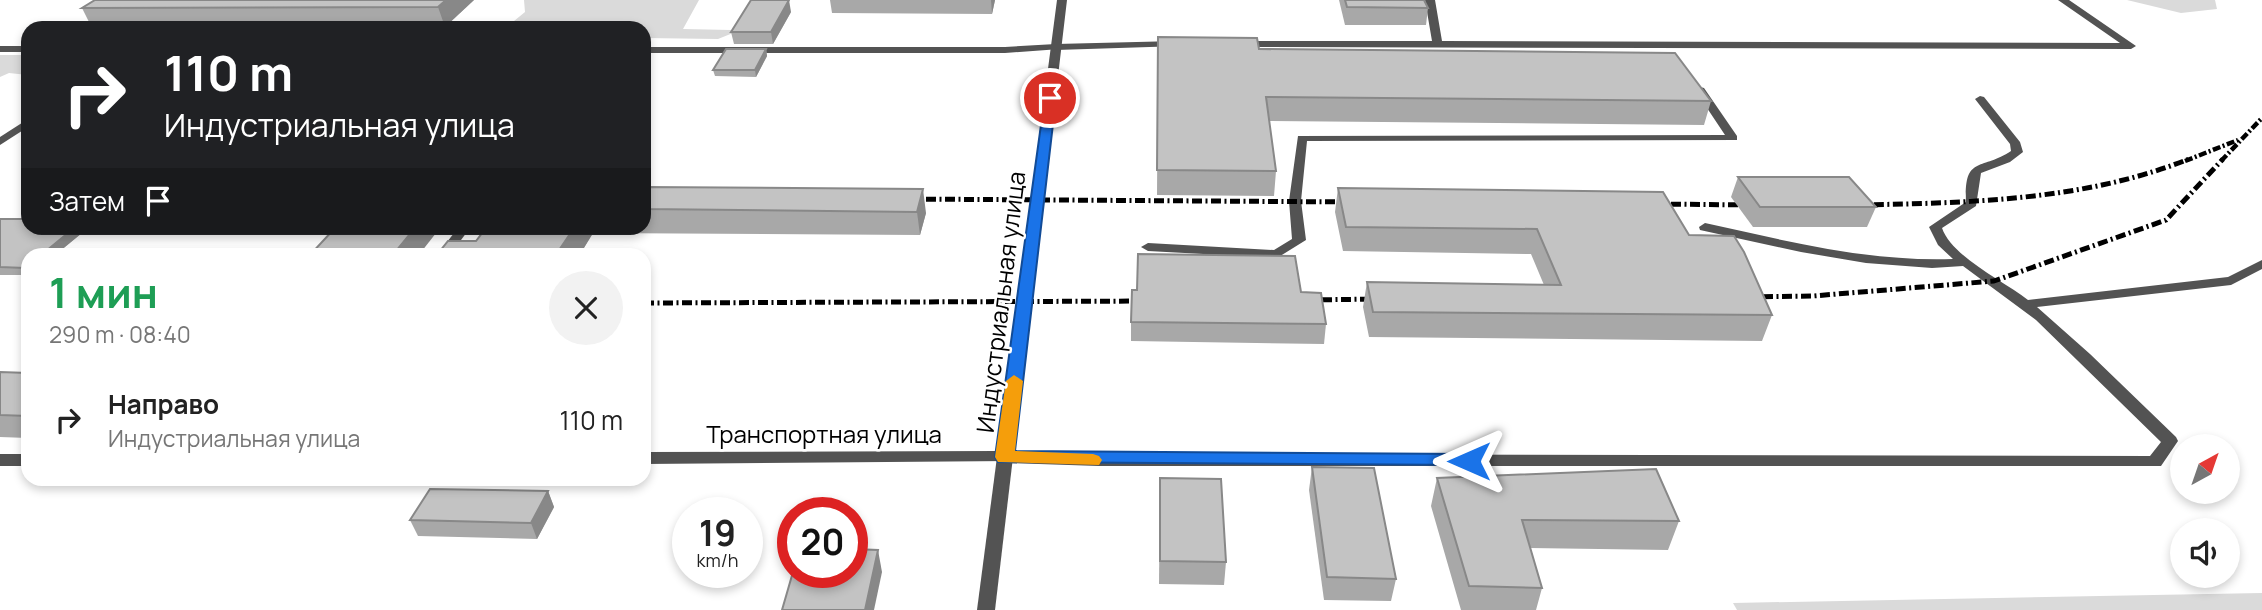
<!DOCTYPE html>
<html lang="ru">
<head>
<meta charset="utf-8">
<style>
	:root { --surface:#fff; --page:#f2f2f2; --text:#222; --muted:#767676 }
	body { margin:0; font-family:Manrope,sans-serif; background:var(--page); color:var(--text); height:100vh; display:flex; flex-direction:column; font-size:26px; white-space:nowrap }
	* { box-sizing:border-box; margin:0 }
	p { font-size:23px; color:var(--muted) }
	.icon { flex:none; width:38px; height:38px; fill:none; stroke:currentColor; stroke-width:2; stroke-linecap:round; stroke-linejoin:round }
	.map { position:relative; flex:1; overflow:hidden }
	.details { position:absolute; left:21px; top:248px; width:630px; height:238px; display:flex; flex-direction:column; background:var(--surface); border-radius:21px; box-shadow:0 4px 10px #0003 }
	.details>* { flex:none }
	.banner { position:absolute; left:21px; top:21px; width:630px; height:214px; border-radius:21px; box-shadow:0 4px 10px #0003; background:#202124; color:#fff; overflow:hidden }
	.needle { width:46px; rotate:40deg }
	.buttons { position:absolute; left:2170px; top:434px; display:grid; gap:14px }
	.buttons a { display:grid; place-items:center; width:70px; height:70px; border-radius:50%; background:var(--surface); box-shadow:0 4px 10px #0003; font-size:35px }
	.speed { position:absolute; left:672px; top:497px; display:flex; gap:14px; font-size:35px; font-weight:700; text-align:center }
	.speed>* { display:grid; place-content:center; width:91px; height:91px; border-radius:50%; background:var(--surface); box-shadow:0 4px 10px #0003; line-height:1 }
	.speed small { font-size:18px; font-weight:400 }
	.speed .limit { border:10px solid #d22; background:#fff; color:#111 }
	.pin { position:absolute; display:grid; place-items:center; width:60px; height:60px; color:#fff; margin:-30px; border:4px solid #fff; border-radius:50%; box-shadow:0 2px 7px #0007 }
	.me { position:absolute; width:77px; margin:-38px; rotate:270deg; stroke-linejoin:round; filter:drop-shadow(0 0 5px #0008) }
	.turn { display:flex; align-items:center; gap:24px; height:147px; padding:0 28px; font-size:32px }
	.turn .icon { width:91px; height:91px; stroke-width:2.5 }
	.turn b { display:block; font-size:49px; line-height:60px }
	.then { display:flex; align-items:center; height:66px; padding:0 28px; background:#0003; gap:14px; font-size:26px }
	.round { display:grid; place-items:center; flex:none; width:74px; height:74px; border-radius:37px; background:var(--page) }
	.head { display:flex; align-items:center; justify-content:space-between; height:119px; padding:0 28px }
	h1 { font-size:42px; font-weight:700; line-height:52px; color:#1e9e55 }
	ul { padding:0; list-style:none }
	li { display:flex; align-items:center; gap:21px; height:105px; padding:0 28px }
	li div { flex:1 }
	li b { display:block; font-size:26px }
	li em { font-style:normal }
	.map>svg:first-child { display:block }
</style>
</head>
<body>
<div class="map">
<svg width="2262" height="610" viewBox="0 0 2262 610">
	<rect width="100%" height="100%" fill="#fff"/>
	<!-- green -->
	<g fill="#dadada">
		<path d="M524,0H699L683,29L731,30L733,33L718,39L644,38V28H485L514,21L525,12Z"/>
		<path d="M2127,0H2215L2217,9L2181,13Z"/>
		<path d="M0,55H28V75L9,73L0,77Z"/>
		<path d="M2262,593V610H1737L1733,603Z"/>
	</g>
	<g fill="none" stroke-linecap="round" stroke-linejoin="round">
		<!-- service -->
		<g fill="#535353" fill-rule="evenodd">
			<path d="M1425,0H1435L1442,41L2120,43L2058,0H2069L2136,46L2131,49L1239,47L1234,44L1239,41H1432Z"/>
			<path d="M1177,41L1182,44L1181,46L1056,50L1051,47L1056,44Z"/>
			<path d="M1700,87L1704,88L1737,136V140L1307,141L1301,201L1306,240L1277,258L1148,251L1141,247L1148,243L1274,250L1292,239L1289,201L1298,136L1725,135L1695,90Z"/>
			<path d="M1980,96L1984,97L2020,142L2023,152L2010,162L1981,173L1976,206L1942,228C1952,257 2004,281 2028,300L2228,277L2262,260V269L2231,285L2037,307L2090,354L2176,437L2178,441L2161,466H1099L1005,463L999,461L997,457L999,453L1005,451L1099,454L2150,456L2161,442L2036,320L1963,266L1932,268L1866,263L1801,252L1700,230L1699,227L1705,223C1787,241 1868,262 1953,259L1938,245L1929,227L1966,202C1964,155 1981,171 2011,151L2010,144L1975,99Z"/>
			<path d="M28,119V127L0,145V137Z"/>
			<path d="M458,228H470L449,256H436Z"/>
		</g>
		<!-- minor -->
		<g fill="#535353" fill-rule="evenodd">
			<path d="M1056,44L1060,45V49L1005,53H644V47H1005Z"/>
			<rect x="0" y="46" width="28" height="6"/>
			<path d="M1005,451L1011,453L1013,457L995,610H977L997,457L999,453Z"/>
		</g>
		<!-- tertiary -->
		<g fill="#535353" fill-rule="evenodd">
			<path d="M1057,0H1067L1013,457L1011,461L644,464V452L998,451Z"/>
			<rect x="0" y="454" width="28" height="12"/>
		</g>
		<!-- rail-far1 -->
		<g stroke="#000" stroke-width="4.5" stroke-dasharray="8 2.5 2 2.5" stroke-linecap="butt">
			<path d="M2185,161L2238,140"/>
			<path d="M2221,161L2262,118"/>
		</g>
		<!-- rail -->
		<g stroke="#000" stroke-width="5" stroke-dasharray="10 3.5 2 3.5" stroke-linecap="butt">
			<path d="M907,199L1355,202"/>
			<path d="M1652,204L1754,205"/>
			<path d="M1855,205C1967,203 2084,201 2189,159"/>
			<path d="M1744,297L1813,296L1994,281L2166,220L2223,159"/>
			<path d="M1303,300L1383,299"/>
			<path d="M644,303L1152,301"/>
		</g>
	</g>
	<!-- wall -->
	<g fill="#a8a8a8">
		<path d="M474,0L445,27L92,28L82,8Z"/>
		<path d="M830,0H995L992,14L832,13Z"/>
		<path d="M1339,0H1424L1428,8L1426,25H1345Z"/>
		<path d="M791,12L773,44H734L731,32Z"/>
		<path d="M1158,37L1259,49L1711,101L1704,125L1269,121L1276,171L1274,196L1157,195Z"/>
		<path d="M766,49L767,56L756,77L715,76L713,70Z"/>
		<path d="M1738,177L1876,207L1867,227H1753L1731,197Z"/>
		<path d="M644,187L926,213L920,235L593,233L579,256H436L476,241L486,228H644Z"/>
		<path d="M1338,188L1689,235L1772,315L1762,341L1369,337L1363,307L1367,282L1544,285L1531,254L1343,251L1335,212Z"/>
		<path d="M0,219L28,228H88L54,256H28V275H0Z"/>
		<path d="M1301,292L1326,324L1324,344L1131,341V322Z"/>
		<path d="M0,372L28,373V438L0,437Z"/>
		<path d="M1312,467L1396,579L1391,601L1324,600L1309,490Z"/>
		<path d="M1160,478L1226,562L1224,585L1159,584Z"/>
		<path d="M1437,478L1679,521L1668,550L1530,548L1542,588L1536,610H1461L1431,506Z"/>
		<path d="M548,491L554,507L537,539L418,536L410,520Z"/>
	</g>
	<!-- shaded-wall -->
	<g fill="#888">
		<path d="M446,0H474L445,27L438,7Z"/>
		<path d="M789,0L791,12L773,44L771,32Z"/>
		<path d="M991,0H995L992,14Z"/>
		<path d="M766,49L767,56L756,77L755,70Z"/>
		<path d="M923,189L926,213L920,235L917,212Z"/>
		<path d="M74,228H88L54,256H40Z"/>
		<path d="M415,228H440L418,256H392Z"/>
		<path d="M574,228H591L593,233L579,256H555Z"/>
		<path d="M548,491L554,507L537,539L531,523Z"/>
		<path d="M878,550L882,572L874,610H865Z"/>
	</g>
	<!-- building -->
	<g fill="#c3c3c3" stroke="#888" stroke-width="2">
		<path d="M95,0H446L438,7L82,8Z"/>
		<path d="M751,0H789L771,32H731Z"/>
		<path d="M1345,0H1424L1428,8L1347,7Z"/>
		<path d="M1158,37L1257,38L1259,49L1675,53L1711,101L1266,97L1276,171L1157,170Z"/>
		<path d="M726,49H766L755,70H713Z"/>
		<path d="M1738,177H1849L1876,207H1760Z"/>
		<path d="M644,187L923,189L917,212L644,209Z"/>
		<path d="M1338,188L1663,192L1689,235L1734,236L1744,252L1772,315L1373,312L1367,282L1561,285L1537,229L1346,227Z"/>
		<path d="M0,219H28V228H74L40,256H28V265L25,268L0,267Z"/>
		<path d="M335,228H415L392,256H309Z"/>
		<path d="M486,228H574L555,256H436L448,241H476Z"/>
		<path d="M1138,254L1295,256L1301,292L1321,293L1326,324L1131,322L1132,290H1137Z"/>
		<path d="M0,372L28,373V416L0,415Z"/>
		<path d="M1312,467L1374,468L1396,579L1327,577Z"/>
		<path d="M1656,469L1679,521L1522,520L1542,588L1469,586L1437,478Z"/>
		<path d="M1160,478L1221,479L1226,562L1160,561Z"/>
		<path d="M430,489L548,491L531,523L410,520Z"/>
		<path d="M852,549L878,550L865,610H782L793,572H852Z"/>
	</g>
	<!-- route -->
	<path fill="#1a73e8" stroke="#114b97" stroke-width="2" d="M1045,96L1056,98L1015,451L1469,454L1476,456L1479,461L1476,465L998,462L995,457Z"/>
	<!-- slow -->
	<path fill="#f59e0b" d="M1014,375L1023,381L1015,451L1093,454L1099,456L1102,460L1099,465L998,462L995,457L1006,381Z"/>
	<g text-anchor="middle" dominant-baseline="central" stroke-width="5" stroke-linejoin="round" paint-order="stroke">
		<!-- street labels -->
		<g font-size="24" fill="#000" stroke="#fff">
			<text transform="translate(1000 302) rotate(-83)">Индустриальная улица</text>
			<text x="824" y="433">Транспортная улица</text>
		</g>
	</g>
</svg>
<div class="buttons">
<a><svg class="needle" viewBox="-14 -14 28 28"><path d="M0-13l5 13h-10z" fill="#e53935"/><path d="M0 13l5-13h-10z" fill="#767676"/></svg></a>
<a><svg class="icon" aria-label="sound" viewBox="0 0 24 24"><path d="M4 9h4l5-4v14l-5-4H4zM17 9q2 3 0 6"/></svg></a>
</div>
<div class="speed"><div>19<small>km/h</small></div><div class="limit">20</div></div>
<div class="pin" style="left:1050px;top:98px;background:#d93025"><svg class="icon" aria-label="arrive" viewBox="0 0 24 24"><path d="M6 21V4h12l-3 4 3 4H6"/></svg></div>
<svg class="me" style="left:1469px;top:461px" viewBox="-20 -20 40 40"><path d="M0-17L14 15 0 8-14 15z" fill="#1a73e8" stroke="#fff" stroke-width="4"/></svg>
<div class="banner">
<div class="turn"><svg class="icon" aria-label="right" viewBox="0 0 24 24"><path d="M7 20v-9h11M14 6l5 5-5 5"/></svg><div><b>110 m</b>Индустриальная улица</div></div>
<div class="then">Затем<svg class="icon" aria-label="arrive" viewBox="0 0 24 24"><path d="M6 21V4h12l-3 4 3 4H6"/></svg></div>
</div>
<section class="details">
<div class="head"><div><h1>1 мин</h1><p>290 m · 08:40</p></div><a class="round"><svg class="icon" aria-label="close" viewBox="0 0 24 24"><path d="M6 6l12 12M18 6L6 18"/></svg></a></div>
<ul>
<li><svg class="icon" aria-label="right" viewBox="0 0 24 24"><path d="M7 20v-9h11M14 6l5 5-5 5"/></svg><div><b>Направо</b><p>Индустриальная улица</p></div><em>110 m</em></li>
</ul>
</section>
</div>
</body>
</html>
